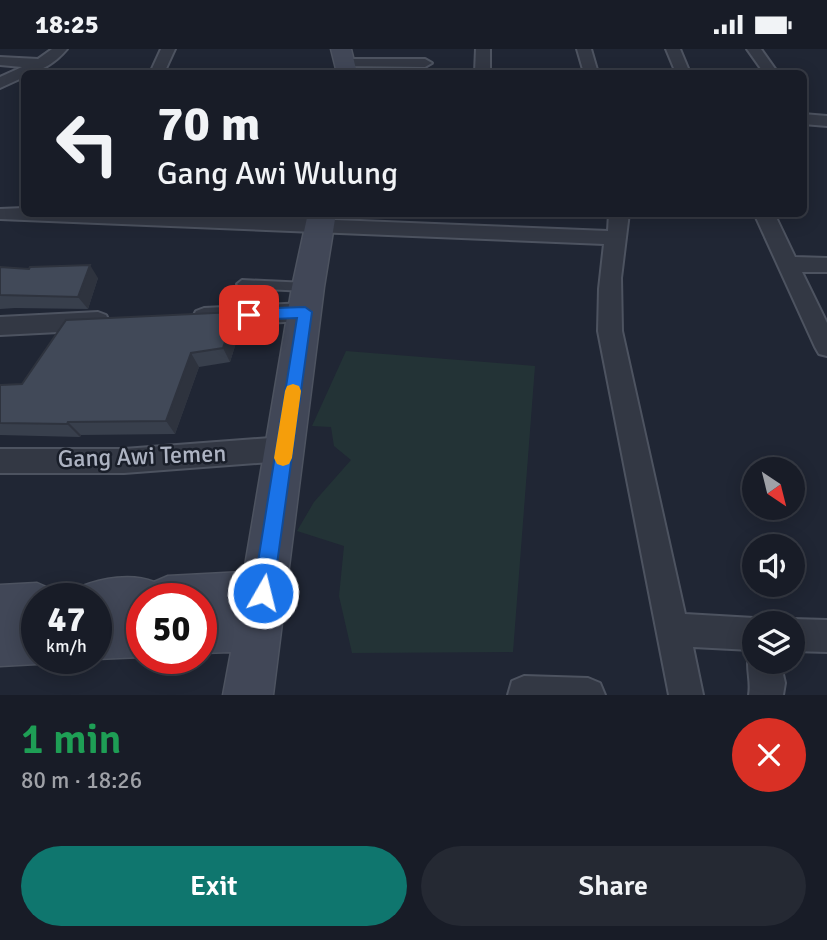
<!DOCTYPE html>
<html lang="en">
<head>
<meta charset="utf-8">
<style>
	:root { --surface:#181c27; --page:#252933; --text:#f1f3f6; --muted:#9fa1a7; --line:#363a44; --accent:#0f766e }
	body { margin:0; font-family:Signika,sans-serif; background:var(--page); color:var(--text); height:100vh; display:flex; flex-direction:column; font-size:26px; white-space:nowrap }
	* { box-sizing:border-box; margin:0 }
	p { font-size:23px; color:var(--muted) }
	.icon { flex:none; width:38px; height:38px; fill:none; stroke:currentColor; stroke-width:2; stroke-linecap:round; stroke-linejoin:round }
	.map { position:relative; height:646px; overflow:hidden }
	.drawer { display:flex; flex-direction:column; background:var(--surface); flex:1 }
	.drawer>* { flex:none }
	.guide { position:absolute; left:21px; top:21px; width:786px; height:147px; border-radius:10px; box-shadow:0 4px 18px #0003,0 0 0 2px var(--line); background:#181c27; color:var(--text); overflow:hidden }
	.needle { width:46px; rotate:145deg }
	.buttons { position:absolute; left:742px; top:408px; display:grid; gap:14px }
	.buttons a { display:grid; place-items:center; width:63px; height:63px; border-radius:50%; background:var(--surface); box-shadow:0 4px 18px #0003,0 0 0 2px var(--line); font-size:35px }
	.speed { position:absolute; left:21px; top:534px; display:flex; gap:14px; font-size:35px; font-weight:700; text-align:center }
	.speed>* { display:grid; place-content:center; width:91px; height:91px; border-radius:50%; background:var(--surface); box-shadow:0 4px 18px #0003,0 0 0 2px var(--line); line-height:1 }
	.speed small { font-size:18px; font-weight:400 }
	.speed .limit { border:10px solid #d22; background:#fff; color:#111 }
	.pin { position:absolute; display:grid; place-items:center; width:60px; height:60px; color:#fff; margin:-30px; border-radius:14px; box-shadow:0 4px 10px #0006 }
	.me { position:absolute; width:77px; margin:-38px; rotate:8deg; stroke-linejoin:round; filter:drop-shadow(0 0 5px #0008) }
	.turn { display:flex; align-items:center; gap:24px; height:147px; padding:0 21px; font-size:32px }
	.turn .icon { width:91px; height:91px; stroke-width:2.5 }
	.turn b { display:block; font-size:49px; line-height:60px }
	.round { display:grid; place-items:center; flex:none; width:74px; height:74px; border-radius:37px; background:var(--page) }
	.head { display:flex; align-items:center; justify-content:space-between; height:119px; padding:0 21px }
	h1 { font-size:42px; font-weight:600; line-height:52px; color:#1e9e55 }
	.action { display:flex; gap:14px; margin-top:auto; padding:14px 21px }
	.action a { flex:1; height:80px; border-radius:42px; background:var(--accent); color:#fff; font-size:28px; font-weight:600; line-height:80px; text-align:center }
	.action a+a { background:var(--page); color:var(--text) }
	.status { display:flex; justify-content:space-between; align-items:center; height:49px; padding:0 35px; background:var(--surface); direction:ltr }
	.status svg { height:19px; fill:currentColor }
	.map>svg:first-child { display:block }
</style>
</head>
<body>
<div class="status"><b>18:25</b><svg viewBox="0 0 49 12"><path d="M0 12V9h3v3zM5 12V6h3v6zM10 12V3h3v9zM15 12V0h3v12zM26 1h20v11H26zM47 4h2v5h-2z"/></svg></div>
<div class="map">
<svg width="827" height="646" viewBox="0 0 827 646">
	<rect width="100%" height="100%" fill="#202634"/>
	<!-- green -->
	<path fill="#233336" d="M346,302L535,317L513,603L352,604L339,547L344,497L297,482L314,453L351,411L334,397L331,378L312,377Z"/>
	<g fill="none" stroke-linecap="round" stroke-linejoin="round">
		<defs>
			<path id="service" d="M242,231L307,234L312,238L307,242L242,239L237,235Z"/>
			<g id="minor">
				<path d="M52,0H67C57,12 41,24 24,24V28L0,39V28L22,18L0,16V8L38,10Z"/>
				<path d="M161,0H175L164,24H150Z"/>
				<path d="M476,0H490V24H475Z"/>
				<path d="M577,0H591L598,24H584Z"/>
				<path d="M666,0H680L690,24H676Z"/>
				<path d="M747,0H761L778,24H764Z"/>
				<path d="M346,10H425L432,14L425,18L341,17L339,14L341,11Z"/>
				<path d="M803,65L827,67V77L803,75Z"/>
				<path d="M24,159V164H157L608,182L609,164H629L621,229L622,282L685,565L754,569L766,573L754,574V612H780L785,634L783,646H749C752,630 744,616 751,601L693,598L703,646H669L598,282L599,240L604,195L0,170V160Z"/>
				<path d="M754,164H774L795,208L827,209V223H802L827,274V307L819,305L815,298Z"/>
				<path d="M305,254L313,257L316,263L313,269L305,272L204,277L196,274L193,268L196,262L204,259Z"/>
				<path d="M98,263L106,266L109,272L106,278L98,281L0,286V268Z"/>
				<path d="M284,388L294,391L297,400L294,409L284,412L124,424H0V400H124Z"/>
				<path d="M793,570L827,571V603L793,602V574H782Z"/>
				<path d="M524,627L588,629L600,634L605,646H508L512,632Z"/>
			</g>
			<g id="secondary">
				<path d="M331,0H351L357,24H337Z"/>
				<path d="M308,164H336L324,238L273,646H223L231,603L201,604V550H142V608L96,610L93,609H96V550H75L80,538C102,529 132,524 154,533L168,527L244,523L292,238Z"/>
				<path d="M37,534L53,541L57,550H37V609H50L37,615L0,617V536Z"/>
			</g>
		</defs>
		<!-- service casing -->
		<use href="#service" stroke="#4d5360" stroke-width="4"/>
		<!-- minor casing -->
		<use href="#minor" stroke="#4d5360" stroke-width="4"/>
		<!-- secondary casing -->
		<use href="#secondary" stroke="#4d5360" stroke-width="3"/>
		<!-- service -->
		<use href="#service" fill="#333844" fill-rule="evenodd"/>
		<!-- minor -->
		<use href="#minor" fill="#333844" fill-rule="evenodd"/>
		<!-- secondary -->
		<use href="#secondary" fill="#414757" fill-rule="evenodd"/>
	</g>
	<!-- wall -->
	<g fill="#383f4c">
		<path d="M0,218L98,229L88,260L15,259L0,260Z"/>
		<path d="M241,278L230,313L199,318L175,385L81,386L80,388L0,386V336L22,335Z"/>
	</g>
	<!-- shaded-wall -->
	<g fill="#2e333e">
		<path d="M90,216L98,229L88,260L78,248Z"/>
		<path d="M235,263L241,278L230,313L223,299Z"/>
		<path d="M191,304L199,318L175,385L166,372Z"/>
		<path d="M68,373L81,386L80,388L67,375Z"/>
	</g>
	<!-- building -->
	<g fill="#414958" stroke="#2e333e" stroke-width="2">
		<path d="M90,216L78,248L0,246V218L29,220L30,218Z"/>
		<path d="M235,263L223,299L191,304L166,372L68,373L67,375L0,374V336L22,335L66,271Z"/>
	</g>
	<!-- route -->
	<path fill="#1a73e8" stroke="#114b97" stroke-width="2" d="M305,258L312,263L273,544L270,551L263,554L256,551L253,544L297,269L249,271L242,266L249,260Z"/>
	<!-- slow -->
	<path fill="#f59e0b" d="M293,335L299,337L301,342L292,409L289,415L283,417L277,415L274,409L285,342L287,337Z"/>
	<g text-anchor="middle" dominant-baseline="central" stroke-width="5" stroke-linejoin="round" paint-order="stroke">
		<!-- street labels -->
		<g font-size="24" fill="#adb3c2" stroke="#191e29">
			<text transform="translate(142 407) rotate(-2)">Gang Awi Temen</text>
		</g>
	</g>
</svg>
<div class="buttons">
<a><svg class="needle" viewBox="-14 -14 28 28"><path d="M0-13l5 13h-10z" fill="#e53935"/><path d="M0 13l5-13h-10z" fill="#9fa1a7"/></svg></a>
<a><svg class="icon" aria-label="sound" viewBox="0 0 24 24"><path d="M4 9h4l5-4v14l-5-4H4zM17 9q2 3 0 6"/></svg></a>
<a><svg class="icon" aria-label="layers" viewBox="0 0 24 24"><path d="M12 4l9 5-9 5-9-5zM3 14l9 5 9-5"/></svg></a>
</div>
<div class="speed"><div>47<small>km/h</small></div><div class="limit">50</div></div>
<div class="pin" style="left:249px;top:266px;background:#d93025"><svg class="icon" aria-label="arrive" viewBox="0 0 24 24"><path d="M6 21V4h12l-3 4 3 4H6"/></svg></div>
<svg class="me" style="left:263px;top:544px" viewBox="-20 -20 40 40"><circle r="17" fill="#1a73e8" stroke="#fff" stroke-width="3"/><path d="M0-11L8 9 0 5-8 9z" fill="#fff"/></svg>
<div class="guide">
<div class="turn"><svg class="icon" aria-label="left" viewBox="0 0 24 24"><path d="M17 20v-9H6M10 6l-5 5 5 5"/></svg><div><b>70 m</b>Gang Awi Wulung</div></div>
</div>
</div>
<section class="drawer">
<div class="head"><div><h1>1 min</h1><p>80 m · 18:26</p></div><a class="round" style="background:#d93025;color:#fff"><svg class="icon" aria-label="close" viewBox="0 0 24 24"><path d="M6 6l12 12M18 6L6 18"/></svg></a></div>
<div class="action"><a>Exit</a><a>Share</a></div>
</section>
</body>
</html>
